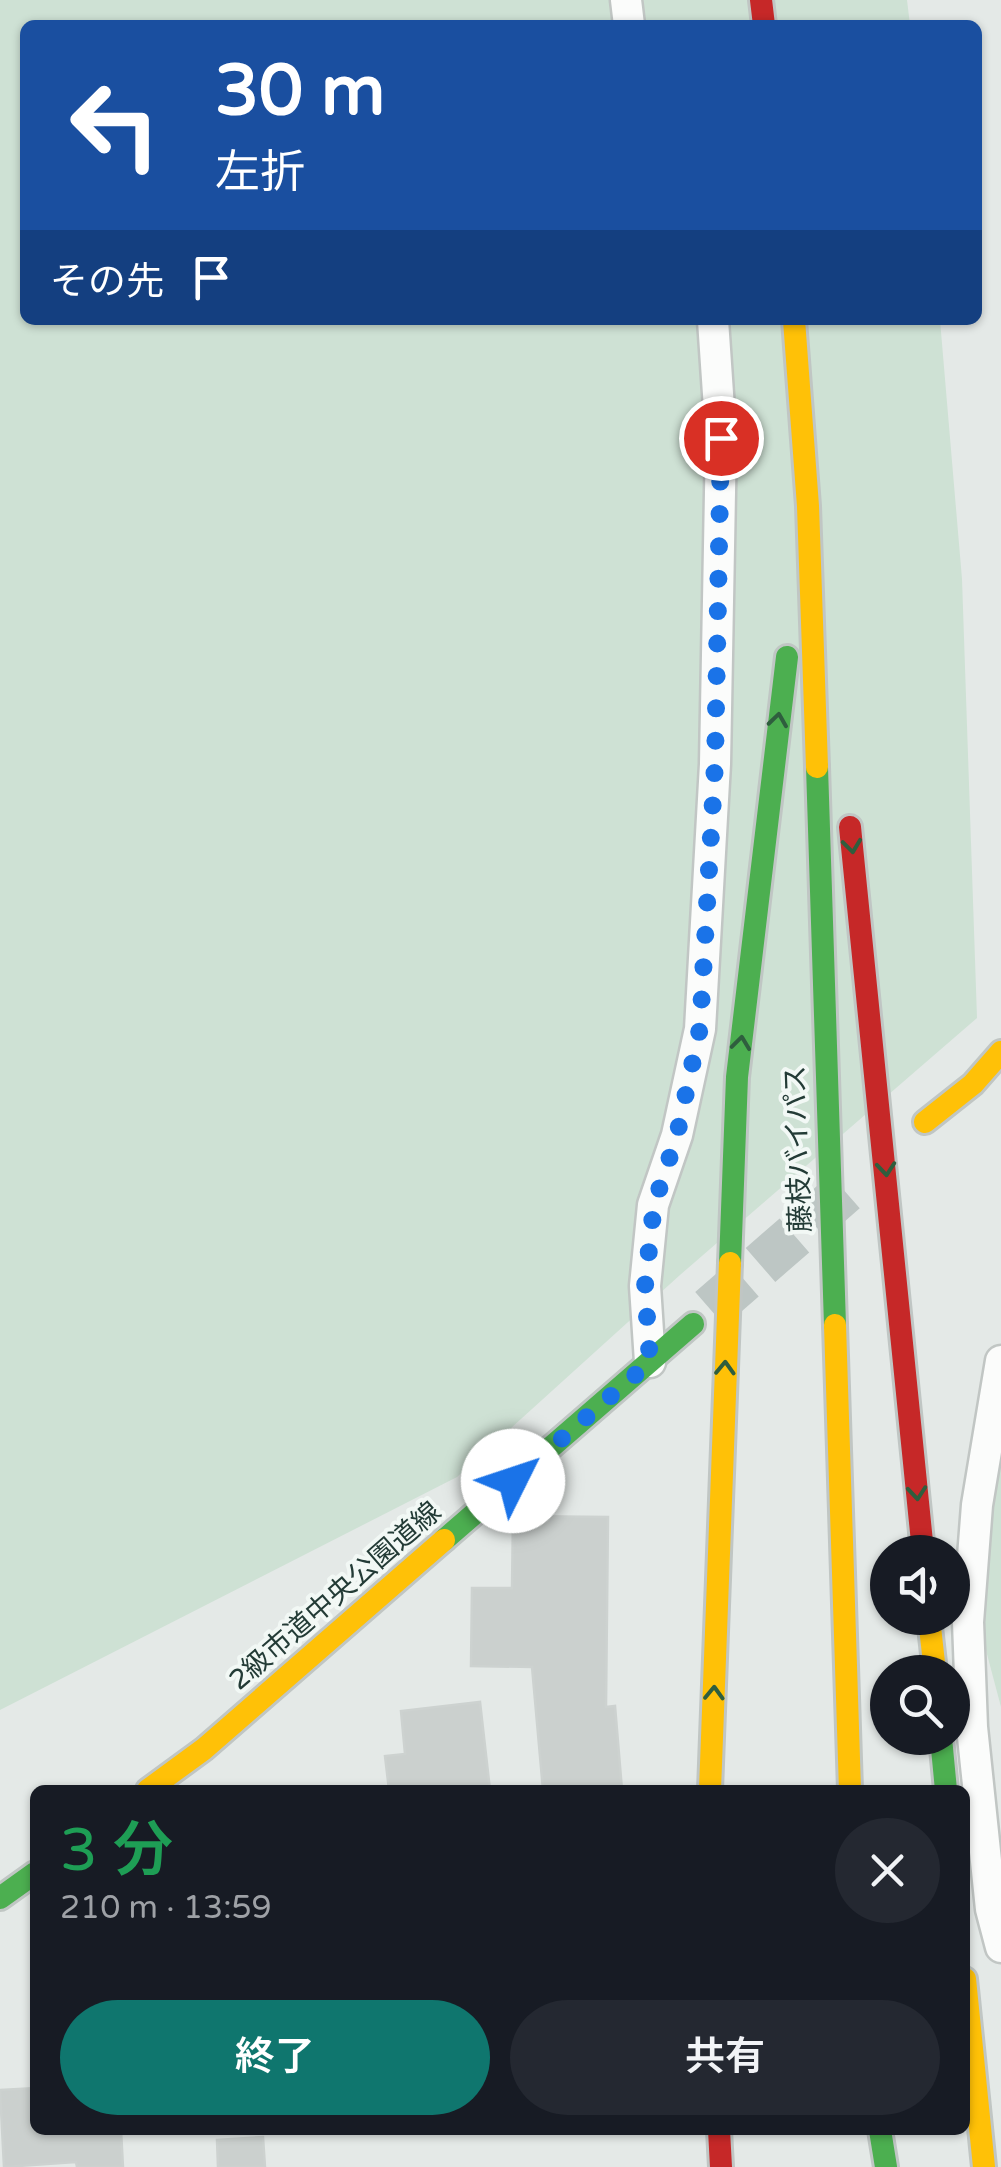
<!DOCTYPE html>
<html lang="ja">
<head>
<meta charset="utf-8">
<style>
	:root { --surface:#171b24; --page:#242831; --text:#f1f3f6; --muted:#9ea1a6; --accent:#0f766e }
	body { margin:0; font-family:"Varela Round","Noto Sans JP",sans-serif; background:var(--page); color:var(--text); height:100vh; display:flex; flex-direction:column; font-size:38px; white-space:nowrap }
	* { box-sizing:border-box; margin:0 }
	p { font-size:32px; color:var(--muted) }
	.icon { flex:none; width:55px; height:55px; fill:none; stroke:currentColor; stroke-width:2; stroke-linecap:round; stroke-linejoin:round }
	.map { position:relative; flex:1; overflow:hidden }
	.panel { position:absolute; left:30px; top:1785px; width:940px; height:350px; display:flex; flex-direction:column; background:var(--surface); border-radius:15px; box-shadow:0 2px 8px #0004 }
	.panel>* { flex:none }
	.hud { position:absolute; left:20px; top:20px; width:962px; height:305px; border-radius:15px; box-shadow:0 2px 8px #0004; background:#1a4fa0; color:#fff; overflow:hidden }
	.controls { position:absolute; left:870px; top:1535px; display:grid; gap:20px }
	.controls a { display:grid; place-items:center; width:100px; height:100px; border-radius:50%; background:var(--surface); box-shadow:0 2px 8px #0004; font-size:50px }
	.pin { position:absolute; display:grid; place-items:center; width:85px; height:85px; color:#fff; margin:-42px; border:5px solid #fff; border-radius:50%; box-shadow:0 2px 10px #0007 }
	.me { position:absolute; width:110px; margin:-55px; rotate:49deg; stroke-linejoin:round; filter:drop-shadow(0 0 8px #0008) }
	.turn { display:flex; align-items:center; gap:35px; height:210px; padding:0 30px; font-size:45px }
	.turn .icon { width:130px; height:130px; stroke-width:2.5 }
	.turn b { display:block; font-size:70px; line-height:85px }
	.then { display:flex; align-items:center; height:95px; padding:0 30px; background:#0003; gap:20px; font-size:38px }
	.round { display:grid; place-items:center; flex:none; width:105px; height:105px; border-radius:52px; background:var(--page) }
	.overview { display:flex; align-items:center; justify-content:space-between; height:170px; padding:0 30px }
	h1 { font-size:60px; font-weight:600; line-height:75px; color:#1e9e55 }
	.primary-button { display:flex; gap:20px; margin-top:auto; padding:20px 30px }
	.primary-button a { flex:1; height:115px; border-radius:60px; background:var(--accent); color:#fff; font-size:40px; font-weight:600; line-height:115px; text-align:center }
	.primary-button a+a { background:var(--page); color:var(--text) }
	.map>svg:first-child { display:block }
</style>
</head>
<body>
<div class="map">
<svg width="1001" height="2167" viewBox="0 0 1001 2167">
	<rect width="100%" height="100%" fill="#e4e9e7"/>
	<!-- green -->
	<g fill="#cee1d4">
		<path d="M0,0H907L910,25H25V320H940L962,579L977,1018L680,1275L457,1477L0,1710Z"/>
		<path d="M1001,1448V1707L970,1590Z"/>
	</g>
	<!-- building -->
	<g fill="#cbd0ce" stroke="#cdd2d0" stroke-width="2.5">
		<path d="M513,1516L608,1517L606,1707L615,1706L622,1790H543L532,1667L471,1666L472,1588H512Z"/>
		<path d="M480,1702L490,1790H389L385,1756L405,1754L401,1711Z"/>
		<path d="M35,2088V2130H121L123,2167H77L76,2162L4,2167L0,2090Z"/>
		<path d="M263,2137L265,2167H218L217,2140Z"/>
	</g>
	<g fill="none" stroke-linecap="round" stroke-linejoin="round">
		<!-- secondary-tunnel -->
		<path stroke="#bdc6c4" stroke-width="45" stroke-dasharray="45 22" stroke-linecap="butt" d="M710,1309L850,1187"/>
		<defs>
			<g id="street">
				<path d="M626,0L629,25"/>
				<path d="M1001,1361L977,1505L968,1622L972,1727L991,1909L1001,1947"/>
				<path d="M650,1362L645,1286L653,1205L677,1135L700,1029L715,764L721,438L713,320"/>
			</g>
			<g id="fast">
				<path d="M817,767L835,1325"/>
				<path d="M730,1263L737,1077L787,657"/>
				<path d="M444,1540L693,1324"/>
				<path d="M941,1738L946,1790"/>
				<path d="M0,1898L35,1873"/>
				<path d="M880,2130L886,2167"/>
			</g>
			<g id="slow">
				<path d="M794,320L808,506L817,767"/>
				<path d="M925,1122L973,1084L1001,1052"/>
				<path d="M835,1325L850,1790"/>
				<path d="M929,1618L935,1672"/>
				<path d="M148,1790L204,1749L444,1540"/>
				<path d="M710,1790L730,1263"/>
				<path d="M965,1979L984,2167"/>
			</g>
			<g id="jam">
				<path d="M761,0L764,25"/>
				<path d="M850,827L923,1552"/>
				<path d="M719,2130L721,2167"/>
			</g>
		</defs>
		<!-- street casing -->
		<use href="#street" stroke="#c1c6c4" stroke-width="35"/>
		<!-- fast casing -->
		<use href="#fast" stroke="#c0c6c4" stroke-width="28"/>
		<!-- slow casing -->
		<use href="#slow" stroke="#c0c6c4" stroke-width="28"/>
		<!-- jam casing -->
		<use href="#jam" stroke="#c0c6c4" stroke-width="28"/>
		<!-- street -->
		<use href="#street" stroke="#fbfcfb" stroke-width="30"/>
		<!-- fast -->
		<use href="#fast" stroke="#4caf50" stroke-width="22"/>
		<!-- slow -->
		<use href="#slow" stroke="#ffc107" stroke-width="22"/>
		<!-- jam -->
		<use href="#jam" stroke="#c62828" stroke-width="22"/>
	</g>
	<!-- one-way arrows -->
	<defs><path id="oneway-chevron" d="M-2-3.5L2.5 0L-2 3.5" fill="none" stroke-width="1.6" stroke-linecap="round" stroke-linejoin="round" transform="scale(2.5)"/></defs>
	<g stroke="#2f5e3e">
		<use href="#oneway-chevron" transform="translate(778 720) rotate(-82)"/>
		<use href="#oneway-chevron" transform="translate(852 846) rotate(83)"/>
		<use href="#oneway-chevron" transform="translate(741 1043) rotate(-83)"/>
		<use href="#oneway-chevron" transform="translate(886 1169) rotate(85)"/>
		<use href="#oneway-chevron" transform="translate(725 1368) rotate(-88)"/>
		<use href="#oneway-chevron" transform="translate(917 1493) rotate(85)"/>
		<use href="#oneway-chevron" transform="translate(714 1693) rotate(-88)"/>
	</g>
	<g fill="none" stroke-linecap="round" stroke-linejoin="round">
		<!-- route -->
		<path stroke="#1a73e8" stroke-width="18" stroke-dasharray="0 32.4" d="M513,1481L650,1362L645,1286L654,1205L677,1135L700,1028L715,764L721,438"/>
	</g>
	<g text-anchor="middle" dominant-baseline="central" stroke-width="8" stroke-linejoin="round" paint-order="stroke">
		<!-- street labels -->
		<g font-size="28" fill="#233b36" stroke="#f2f8f5">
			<text transform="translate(798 1149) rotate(-92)">藤枝バイパス</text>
			<text transform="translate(335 1596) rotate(-41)">2級市道中央公園道線</text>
		</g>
	</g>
</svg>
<div class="controls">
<a><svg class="icon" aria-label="sound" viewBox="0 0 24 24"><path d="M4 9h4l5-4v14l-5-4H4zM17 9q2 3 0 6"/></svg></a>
<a><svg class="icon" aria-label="search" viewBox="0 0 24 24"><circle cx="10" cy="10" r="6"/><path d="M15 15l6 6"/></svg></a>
</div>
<div class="pin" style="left:721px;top:438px;background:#d93025"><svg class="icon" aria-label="arrive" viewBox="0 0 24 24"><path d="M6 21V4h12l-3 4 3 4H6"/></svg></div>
<svg class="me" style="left:513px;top:1481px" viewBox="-20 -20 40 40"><circle r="19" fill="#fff"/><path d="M0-13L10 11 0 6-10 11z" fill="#1a73e8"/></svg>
<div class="hud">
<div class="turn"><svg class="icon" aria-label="left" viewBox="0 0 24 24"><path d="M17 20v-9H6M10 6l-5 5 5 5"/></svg><div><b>30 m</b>左折</div></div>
<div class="then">その先<svg class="icon" aria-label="arrive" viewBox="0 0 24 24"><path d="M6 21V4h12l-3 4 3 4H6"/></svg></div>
</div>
<section class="panel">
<div class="overview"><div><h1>3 分</h1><p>210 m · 13:59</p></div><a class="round"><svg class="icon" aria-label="close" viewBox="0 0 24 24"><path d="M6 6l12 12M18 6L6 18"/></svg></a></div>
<div class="primary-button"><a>終了</a><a>共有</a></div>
</section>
</div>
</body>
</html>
